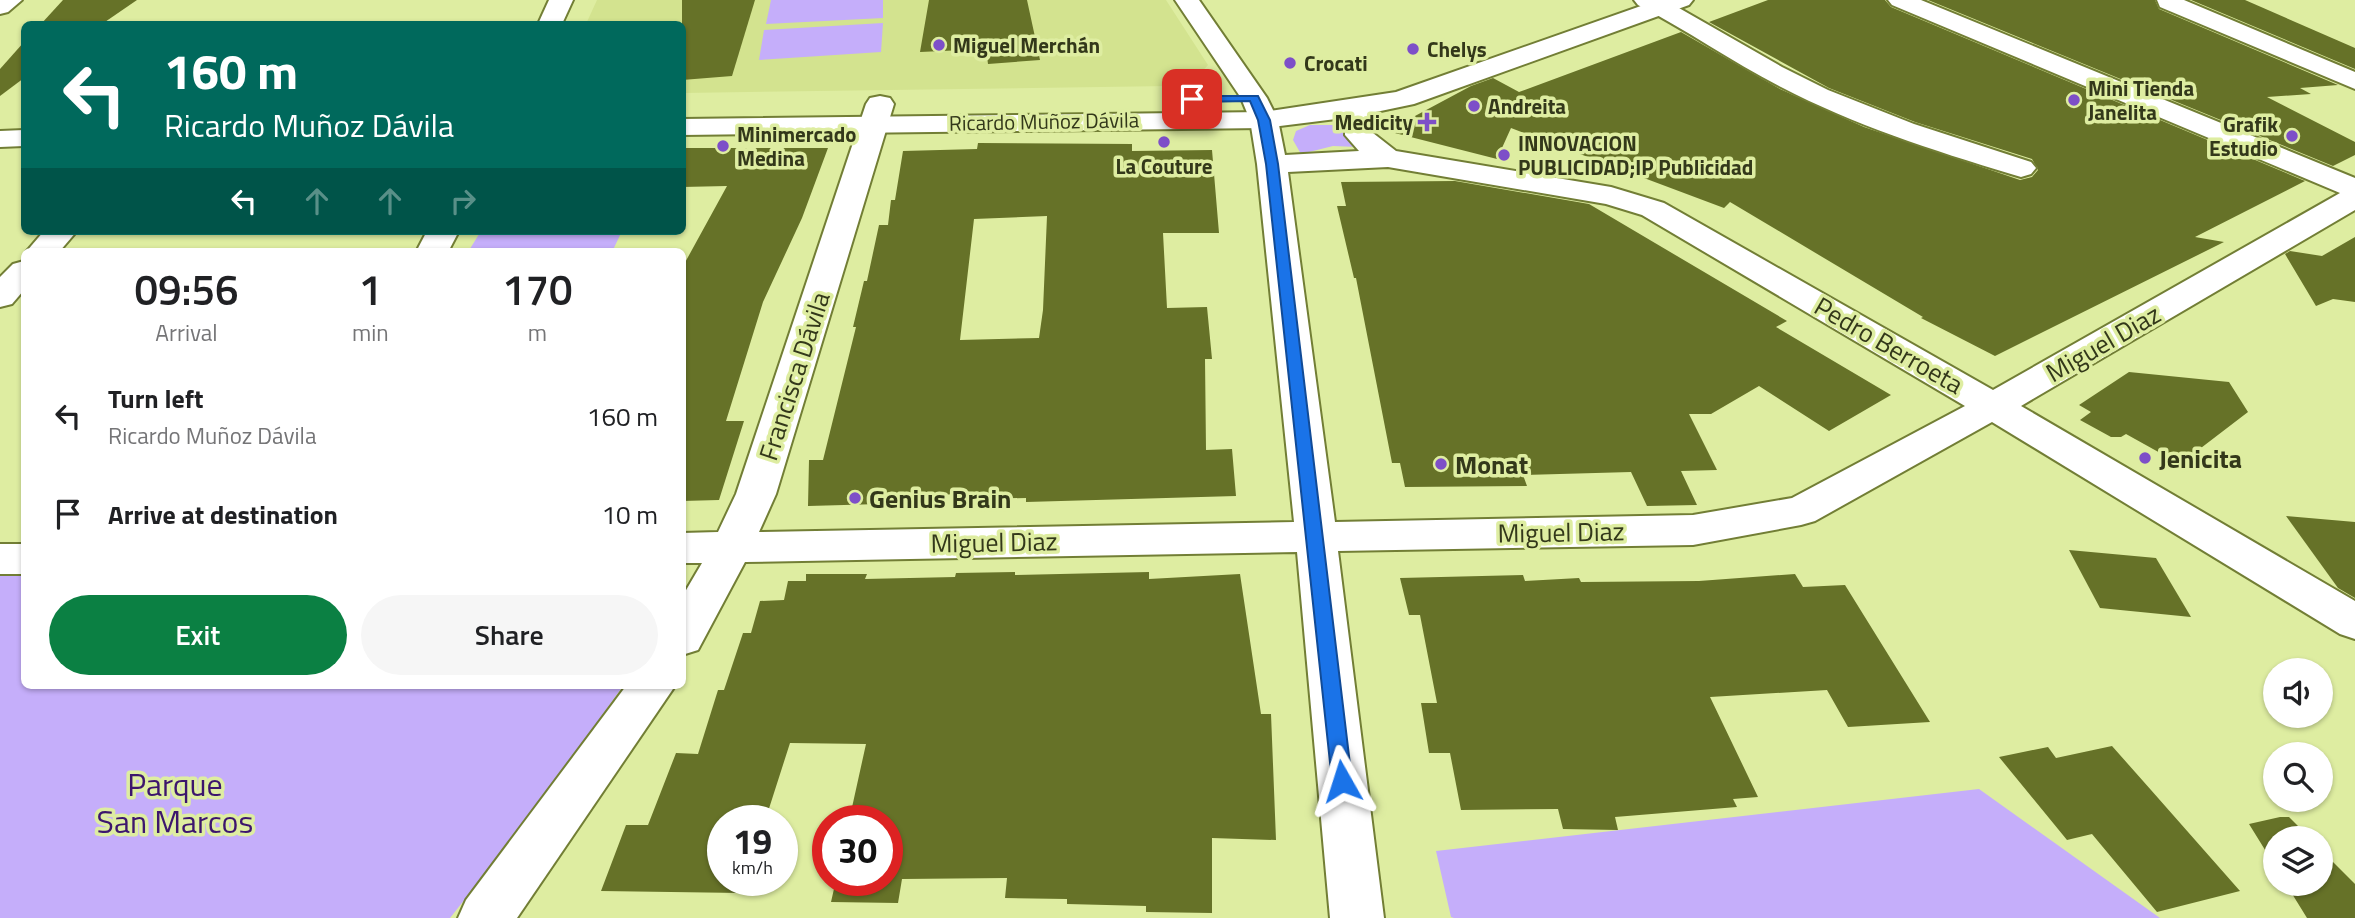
<!DOCTYPE html>
<html lang="en">
<head>
<meta charset="utf-8">
<style>
	:root { --surface:#fff; --page:#f6f6f6; --text:#202124; --muted:#757577; --accent:#0b8043 }
	body { margin:0; font-family:"Titillium Web",sans-serif; background:var(--page); color:var(--text); height:100vh; display:flex; flex-direction:column; font-size:26px; white-space:nowrap }
	* { box-sizing:border-box; margin:0 }
	p { font-size:23px; color:var(--muted) }
	.icon { flex:none; width:38px; height:38px; fill:none; stroke:currentColor; stroke-width:2; stroke-linecap:round; stroke-linejoin:round }
	.map { position:relative; flex:1; overflow:hidden }
	.details { position:absolute; left:21px; top:248px; width:665px; height:441px; display:flex; flex-direction:column; background:var(--surface); border-radius:10px; box-shadow:0 2px 5px #0004 }
	.details>* { flex:none }
	.top-card { position:absolute; left:21px; top:21px; width:665px; height:214px; border-radius:10px; box-shadow:0 2px 5px #0004; background:#00695c; color:#fff; overflow:hidden }
	.tools { position:absolute; left:2263px; top:658px; display:grid; gap:14px }
	.tools a { display:grid; place-items:center; width:70px; height:70px; border-radius:50%; background:var(--surface); box-shadow:0 2px 5px #0004; font-size:35px }
	.speed { position:absolute; left:707px; top:805px; display:flex; gap:14px; font-size:35px; font-weight:700; text-align:center }
	.speed>* { display:grid; place-content:center; width:91px; height:91px; border-radius:50%; background:var(--surface); box-shadow:0 2px 5px #0004; line-height:1 }
	.speed small { font-size:18px; font-weight:400 }
	.speed .limit { border:10px solid #d22; background:#fff; color:#111 }
	.pin { position:absolute; display:grid; place-items:center; width:60px; height:60px; color:#fff; margin:-30px; border-radius:14px; box-shadow:0 4px 10px #0006 }
	.me { position:absolute; width:77px; margin:-38px; rotate:354deg; stroke-linejoin:round; filter:drop-shadow(0 0 5px #0008) }
	.turn { display:flex; align-items:center; gap:24px; height:147px; padding:0 28px; font-size:32px }
	.turn .icon { width:91px; height:91px; stroke-width:2.5 }
	.turn b { display:block; font-size:49px; line-height:60px }
	.lanes { display:flex; align-items:center; height:66px; padding:0 28px; background:#0003; justify-content:center; gap:35px; direction:ltr }
	.lanes .off { opacity:.35 }
	.eta { display:flex; justify-content:space-evenly; align-items:center; height:119px; text-align:center }
	.eta b { font-size:42px; font-weight:600; line-height:49px }
	.primary-button { display:flex; gap:14px; margin-top:auto; padding:14px 28px }
	.primary-button a { flex:1; height:80px; border-radius:42px; background:var(--accent); color:#fff; font-size:28px; font-weight:600; line-height:80px; text-align:center }
	.primary-button a+a { background:var(--page); color:var(--text) }
	ul { padding:0; list-style:none }
	li { display:flex; align-items:center; gap:21px; height:98px; padding:0 28px }
	li div { flex:1 }
	li b { display:block; font-size:26px }
	li em { font-style:normal }
	.map>svg:first-child { display:block }
</style>
</head>
<body>
<div class="map">
<svg width="2355" height="918" viewBox="0 0 2355 918">
	<rect width="100%" height="100%" fill="#deeda1"/>
	<!-- built -->
	<path fill="#d3e38f" d="M597,0H1166L1208,65L1196,78L1169,86L683,93L682,24H586Z"/>
	<!-- green -->
	<g fill="#c5aefa">
		<path d="M771,0H883V18L766,24Z"/>
		<path d="M883,23L881,52L759,60L764,30Z"/>
		<path d="M1310,125H1340L1345,137L1358,147L1333,146L1301,154L1293,140L1296,131Z"/>
		<path d="M481,231H622L612,252H468Z"/>
		<path d="M24,569V686H623L526,822L450,918H0V570Z"/>
		<path d="M1979,789L2160,918H1454L1451,917L1436,851Z"/>
	</g>
	<!-- building -->
	<g fill="#667228" fill-rule="evenodd">
		<path d="M63,0H137L102,24H41Z"/>
		<path d="M682,0H755L732,76L682,80Z"/>
		<path d="M929,0H1027L1040,60L988,64L986,49L920,52Z"/>
		<path d="M1768,0H1885L1891,7L2305,181L2195,237L2224,242L1995,356L1921,318L1923,317L1730,202L1724,208L1511,128L1497,159L1387,131L1471,86L1493,78L1519,92L1681,32L1780,89L1864,127L2020,180L2032,177L2038,170L2032,159L1915,122L1829,88L1709,22Z"/>
		<path d="M1928,0H2155L2159,9L2338,85L2300,88L2311,94L2267,97L2355,142V155L2333,166Z"/>
		<path d="M2191,0H2245L2355,48V69Z"/>
		<path d="M24,42V78L0,96V69Z"/>
		<path d="M978,143L1132,144V151L1212,150L1219,233H1163L1167,308L1207,307L1212,359H1205L1206,450L1232,449L1236,496L1026,502V498L959,499L960,494L882,497L880,504L808,506L809,460H823L856,327H853L864,281H867L879,225H888L891,200H895L903,151L977,149ZM1047,216L1043,310L1039,338L960,340L974,219Z"/>
		<path d="M682,148H828L802,218L763,302L726,421H744L719,500L682,501V268L727,186L682,187Z"/>
		<path d="M1455,181L1589,204L1787,321L1776,327L1891,395L1829,431L1759,386L1711,414H1689L1717,470L1681,471L1697,505L1647,506L1631,472L1523,475L1527,486L1405,487L1400,463H1392L1356,278H1354L1337,206H1346L1341,182Z"/>
		<path d="M2355,237V302L2333,299L2316,306L2285,254L2290,251L2322,256Z"/>
		<path d="M2129,372L2229,382L2248,412L2180,464L2126,434L2121,437H2111L2080,420L2091,412L2079,405Z"/>
		<path d="M2286,516L2355,522V598L2338,588Z"/>
		<path d="M2069,550L2156,558L2191,617L2100,608Z"/>
		<path d="M1015,572V575L1149,572V579L1240,574L1261,714H1271L1276,840L1212,838V913L1146,912V906L1067,904V899L1005,898L1007,878L902,879L898,903L831,902L836,880H887V821H849L866,744L790,743L765,821H723V880H745L741,893L601,891L626,825H648L676,753L698,754L718,690H724L743,633H751L760,601L784,600L788,581H806V574H867L865,579L955,577L956,573Z"/>
		<path d="M1795,574L1803,587L1845,585L1930,722L1848,727L1827,690L1710,697L1758,797L1733,799L1737,807L1615,817L1618,830L1563,829L1558,809L1461,810L1450,753H1429L1421,703H1437L1420,615H1409L1400,578L1523,575L1525,581L1579,578L1581,582L1699,581Z"/>
		<path d="M2112,746L2151,790L2240,891L2157,912L2092,834L2067,840L1999,757L2048,747L2056,758Z"/>
		<path d="M2280,817H2289L2310,838H2275V866L2249,824Z"/>
		<path d="M2320,849L2355,884V918H2307L2286,884H2320Z"/>
	</g>
	<g fill="none" stroke-linecap="round" stroke-linejoin="round">
		<defs>
			<g id="street">
				<path d="M0,0H22L8,12L0,14Z"/>
				<path d="M549,0H573L562,24H538Z"/>
				<path d="M1175,0H1199L1267,98L1278,120L1285,155L1359,151L1345,135L1346,109L1350,103L1360,101L1370,103L1374,109L1373,133L1396,151L1611,187L1664,203L1993,390L2340,193L1892,5L1888,0H1921L2355,178V210L2021,406L2355,601V639L2340,634L1992,422L1815,521L1801,525L1693,545L1338,551L1384,918H1330L1297,552L745,562L698,650L682,655V597L702,563H682V533L718,532L736,494L866,104L870,98L880,96L890,98L894,104L776,494L759,532L1294,522L1257,164L1250,120L1241,98ZM1388,167L1606,204L1642,215L1965,406L1792,498L1693,515L1335,522L1288,172Z"/>
				<path d="M1634,0H1665L1782,67L1828,90L1914,124L2031,162L2036,168L2031,174L2021,177L2011,174C1932,150 1854,125 1781,87C1732,62 1687,30 1638,5Z"/>
				<path d="M2157,0H2184L2355,72V89L2160,7Z"/>
				<path d="M44,231H77L59,252H26Z"/>
				<path d="M427,231H459L448,252H416Z"/>
				<path d="M24,261V290L12,304L0,307V277L13,264Z"/>
				<rect x="0" y="544" width="24" height="30"/>
				<path d="M626,686H675L517,918H458L466,900Z"/>
			</g>
			<g id="secondary">
				<path d="M1658,0H1693L1689,5L1414,104L1352,117L1264,128L682,135V119L1264,112L1396,92Z"/>
				<path d="M24,130V146L0,147V131Z"/>
			</g>
		</defs>
		<!-- street casing -->
		<use href="#street" stroke="#727e35" stroke-width="4"/>
		<!-- secondary casing -->
		<use href="#secondary" stroke="#727e35" stroke-width="4"/>
		<!-- street -->
		<use href="#street" fill="#fff" fill-rule="evenodd"/>
		<!-- secondary -->
		<use href="#secondary" fill="#fff" fill-rule="evenodd"/>
	</g>
	<!-- route -->
	<path fill="#1a73e8" stroke="#114b97" stroke-width="2" d="M1188,96H1258L1270,120L1278,164L1352,781L1349,787L1342,790L1335,787L1332,781L1266,164L1258,120L1250,101L1192,102L1187,99Z"/>
	<!-- markers -->
	<g fill="#7d4fc8" stroke="#deeda1" stroke-width="2.5">
		<circle cx="939" cy="45" r="7"/>
		<circle cx="1413" cy="49" r="7"/>
		<circle cx="1290" cy="63" r="7"/>
		<circle cx="2074" cy="100" r="7"/>
		<circle cx="1474" cy="106" r="7"/>
		<path d="M1423.5 111.5h7v7h7v7h-7v7h-7v-7h-7v-7h7z"/>
		<circle cx="2292" cy="136" r="7"/>
		<circle cx="1164" cy="142" r="7"/>
		<circle cx="723" cy="146" r="7"/>
		<circle cx="1504" cy="155" r="7"/>
		<circle cx="2145" cy="458" r="7"/>
		<circle cx="1441" cy="464" r="7"/>
		<circle cx="855" cy="498" r="7"/>
	</g>
	<g text-anchor="middle" dominant-baseline="central" stroke-width="7" stroke-linejoin="round" paint-order="stroke">
		<!-- far-poi labels -->
		<g font-size="21" font-weight="bold" fill="#33381a" stroke="#deeda1" text-anchor="start">
			<text x="953" y="45">Miguel Merchán</text>
			<text x="1427" y="49">Chelys</text>
			<text x="1304" y="63">Crocati</text>
			<text x="2088" y="88">Mini Tienda<tspan x="2088" dy="24">Janelita</tspan></text>
			<text x="1488" y="106">Andreita</text>
			<text x="1413" y="122" text-anchor="end">Medicity</text>
			<text x="2278" y="124" text-anchor="end">Grafik<tspan x="2278" dy="24">Estudio</tspan></text>
			<text x="737" y="134">Minimercado<tspan x="737" dy="24">Medina</tspan></text>
			<text x="1518" y="143">INNOVACION<tspan x="1518" dy="24">PUBLICIDAD;IP Publicidad</tspan></text>
			<text x="1164" y="166" text-anchor="middle">La Couture</text>
		</g>
		<!-- far-street labels -->
		<g font-size="21" fill="#33381a" stroke="#deeda1">
			<text transform="translate(1044 121) rotate(-1)">Ricardo Muñoz Dávila</text>
		</g>
		<!-- street labels -->
		<g font-size="26" fill="#33381a" stroke="#deeda1">
			<text transform="translate(2103 343) rotate(-30)">Miguel Diaz</text>
			<text transform="translate(1889 345) rotate(30)">Pedro Berroeta</text>
			<text transform="translate(794 376) rotate(-72)">Francisca Dávila</text>
			<text transform="translate(1561 532) rotate(-1)">Miguel Diaz</text>
			<text transform="translate(994 542) rotate(-1)">Miguel Diaz</text>
		</g>
		<!-- poi labels -->
		<g font-size="26" font-weight="bold" fill="#33381a" stroke="#deeda1" text-anchor="start">
			<text x="2159" y="458">Jenicita</text>
			<text x="1455" y="464">Monat</text>
			<text x="869" y="498">Genius Brain</text>
		</g>
		<!-- near-park labels -->
		<g font-size="32" fill="#3c156d" stroke="#deeda1">
			<text x="175" y="784">Parque<tspan x="175" dy="37">San Marcos</tspan></text>
		</g>
	</g>
</svg>
<div class="tools">
<a><svg class="icon" aria-label="sound" viewBox="0 0 24 24"><path d="M4 9h4l5-4v14l-5-4H4zM17 9q2 3 0 6"/></svg></a>
<a><svg class="icon" aria-label="search" viewBox="0 0 24 24"><circle cx="10" cy="10" r="6"/><path d="M15 15l6 6"/></svg></a>
<a><svg class="icon" aria-label="layers" viewBox="0 0 24 24"><path d="M12 4l9 5-9 5-9-5zM3 14l9 5 9-5"/></svg></a>
</div>
<div class="speed"><div>19<small>km/h</small></div><div class="limit">30</div></div>
<div class="pin" style="left:1192px;top:99px;background:#d93025"><svg class="icon" aria-label="arrive" viewBox="0 0 24 24"><path d="M6 21V4h12l-3 4 3 4H6"/></svg></div>
<svg class="me" style="left:1342px;top:781px" viewBox="-20 -20 40 40"><path d="M0-17L14 15 0 8-14 15z" fill="#1a73e8" stroke="#fff" stroke-width="4"/></svg>
<div class="top-card">
<div class="turn"><svg class="icon" aria-label="left" viewBox="0 0 24 24"><path d="M17 20v-9H6M10 6l-5 5 5 5"/></svg><div><b>160 m</b>Ricardo Muñoz Dávila</div></div>
<div class="lanes"><svg class="icon" aria-label="left" viewBox="0 0 24 24"><path d="M17 20v-9H6M10 6l-5 5 5 5"/></svg><svg class="icon off" aria-label="ahead" viewBox="0 0 24 24"><path d="M12 20V5M6 11l6-6 6 6"/></svg><svg class="icon off" aria-label="ahead" viewBox="0 0 24 24"><path d="M12 20V5M6 11l6-6 6 6"/></svg><svg class="icon off" aria-label="right" viewBox="0 0 24 24"><path d="M7 20v-9h11M14 6l5 5-5 5"/></svg></div>
</div>
<section class="details">
<div class="eta">
<div><b>09:56</b><p>Arrival</p></div>
<div><b>1</b><p>min</p></div>
<div><b>170</b><p>m</p></div>
</div>
<ul>
<li><svg class="icon" aria-label="left" viewBox="0 0 24 24"><path d="M17 20v-9H6M10 6l-5 5 5 5"/></svg><div><b>Turn left</b><p>Ricardo Muñoz Dávila</p></div><em>160 m</em></li>
<li><svg class="icon" aria-label="arrive" viewBox="0 0 24 24"><path d="M6 21V4h12l-3 4 3 4H6"/></svg><div><b>Arrive at destination</b></div><em>10 m</em></li>
</ul>
<div class="primary-button"><a>Exit</a><a>Share</a></div>
</section>
</div>
</body>
</html>
